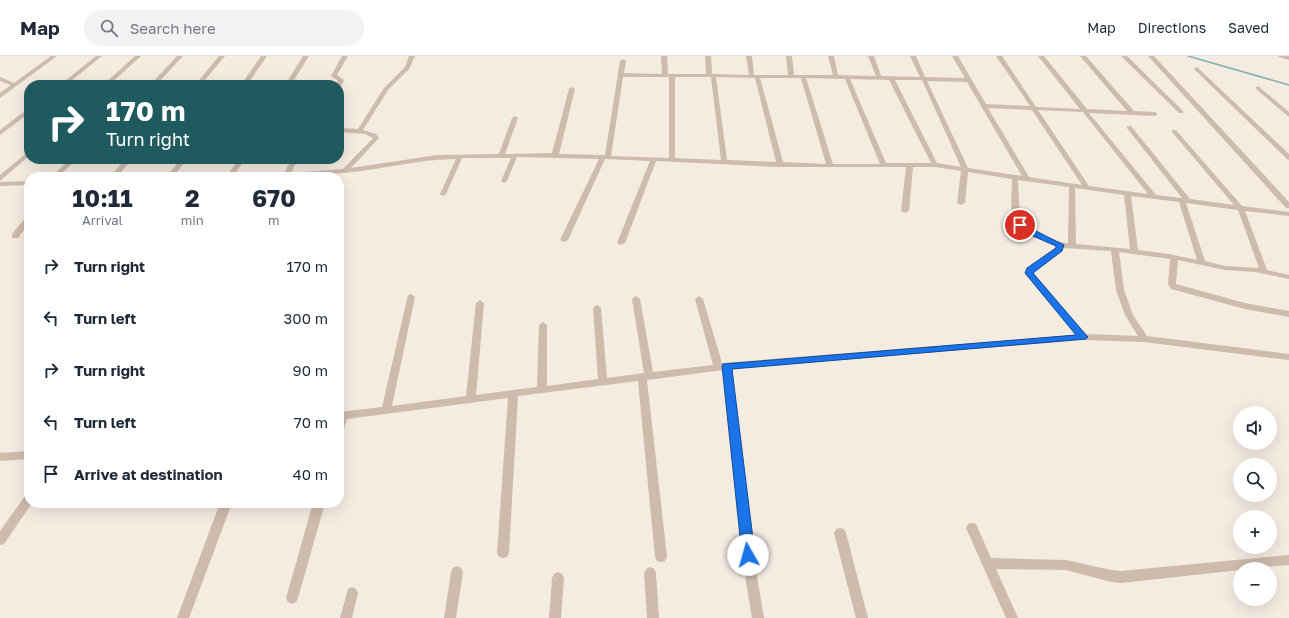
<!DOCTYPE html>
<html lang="en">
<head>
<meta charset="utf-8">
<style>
	:root { --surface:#fff; --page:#f2f2f3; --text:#1f2937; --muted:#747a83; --line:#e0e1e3 }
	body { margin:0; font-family:"Golos Text",sans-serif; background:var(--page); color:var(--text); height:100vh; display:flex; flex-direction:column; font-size:15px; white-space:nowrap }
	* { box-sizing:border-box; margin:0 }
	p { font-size:13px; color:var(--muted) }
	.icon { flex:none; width:22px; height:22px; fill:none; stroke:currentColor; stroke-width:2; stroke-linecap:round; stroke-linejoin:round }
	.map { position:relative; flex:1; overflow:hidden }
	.details { position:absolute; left:24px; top:116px; width:320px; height:336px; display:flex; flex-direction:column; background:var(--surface); border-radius:16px; box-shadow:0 4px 16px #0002 }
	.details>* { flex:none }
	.hud { position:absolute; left:24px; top:24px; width:320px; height:84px; border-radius:16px; box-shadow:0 4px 16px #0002; background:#1f5a5e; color:#fff; overflow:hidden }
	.buttons { position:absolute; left:1233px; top:350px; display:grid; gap:8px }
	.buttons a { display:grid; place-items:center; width:44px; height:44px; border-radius:50%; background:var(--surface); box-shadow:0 4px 16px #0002; font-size:20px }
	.pin { position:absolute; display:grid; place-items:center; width:34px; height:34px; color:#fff; margin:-17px; border:2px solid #fff; border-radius:50%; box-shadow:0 1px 4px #0007 }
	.me { position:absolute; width:44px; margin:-22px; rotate:353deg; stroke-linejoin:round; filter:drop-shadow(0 0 3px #0008) }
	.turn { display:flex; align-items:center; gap:14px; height:84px; padding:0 16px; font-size:18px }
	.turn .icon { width:52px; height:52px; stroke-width:2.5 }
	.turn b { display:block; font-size:28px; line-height:34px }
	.eta { display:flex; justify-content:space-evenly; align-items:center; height:68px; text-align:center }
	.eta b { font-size:24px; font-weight:700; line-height:28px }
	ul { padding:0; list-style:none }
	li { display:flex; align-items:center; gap:12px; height:52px; padding:0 16px }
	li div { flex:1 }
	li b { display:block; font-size:15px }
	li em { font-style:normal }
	header { display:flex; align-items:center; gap:24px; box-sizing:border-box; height:56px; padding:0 20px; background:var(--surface); border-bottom:1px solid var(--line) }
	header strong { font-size:19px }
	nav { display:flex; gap:22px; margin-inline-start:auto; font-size:14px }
	.search { width:280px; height:36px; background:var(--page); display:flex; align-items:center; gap:10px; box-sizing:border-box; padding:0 14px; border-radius:22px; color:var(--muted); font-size:15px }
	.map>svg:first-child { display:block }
</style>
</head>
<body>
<header>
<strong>Map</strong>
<div class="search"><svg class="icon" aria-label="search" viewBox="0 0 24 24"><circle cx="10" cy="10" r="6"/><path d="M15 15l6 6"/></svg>Search here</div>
<nav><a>Map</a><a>Directions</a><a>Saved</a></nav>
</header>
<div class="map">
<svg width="1289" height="562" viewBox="0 0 1289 562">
	<rect width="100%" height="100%" fill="#f4ebe1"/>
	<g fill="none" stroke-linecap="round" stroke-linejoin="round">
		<!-- stream -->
		<path stroke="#7fb0b2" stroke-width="1.5" d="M1188,0L1289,29"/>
		<!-- minor -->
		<g fill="#cdbbac" fill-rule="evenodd">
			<path d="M51,0H57L0,42V37L11,29L0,25V21L14,27Z"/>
			<path d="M96,0H102L66,29H60Z"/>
			<path d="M135,0H141L109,29H103Z"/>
			<path d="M177,0H183L156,29H150Z"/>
			<path d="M219,0H225L201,29H195Z"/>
			<path d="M261,0H267L247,29H241Z"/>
			<path d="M303,0H309L291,29H285Z"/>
			<path d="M342,0H348L337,19L344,24L341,30L339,31V29H336L338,25L331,20Z"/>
			<path d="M409,0H415L409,13L388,34L363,74L376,78L379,82L351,112L437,99L499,98L512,62L515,60L518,62L505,98L552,97L569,33L572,31L575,33L559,98L605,99L620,5L623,3L626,5L624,17L662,18L661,0H667L668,18H706L705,0H711L712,18L749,19L746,0H752L754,19H788L786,0H792L794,19H833L828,0H834L838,19L876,20L868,0H874L881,20L920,21L910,0H916L925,21L965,22L952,0H958L986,48L1030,50L996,0H1002L1036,51L1080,53L1038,0H1044L1087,53L1127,55L1080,0H1086L1134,55L1155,56L1158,58L1155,60L1089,57L1156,139L1182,142L1127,72V70H1131L1190,143L1234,149L1172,76V74H1176L1242,150L1289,156V160L1245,155L1267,214L1289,219V223L1255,216L1225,214L1178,204L1176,228L1245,247L1289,255V261L1245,253L1171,233L1168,228L1170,203L1119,196L1124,234L1133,259L1147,280L1289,298V304L1144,286L1083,284L732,313L756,514L764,562H752L744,514L723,314L647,324L667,501L665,505L661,506L657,505L655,501L638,325L518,340L509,497L507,501L503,502L499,501L497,497L508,342L347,363L343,377L339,378V356L382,351L408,239L411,238L415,241L392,350L466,340L476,247L480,244L484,247L476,339L537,331L539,269L543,266L547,269V330L598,323L593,252L597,249L601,252L607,322L644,317L632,243L636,240L640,243L653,316L713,309L695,243L699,240L703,243L722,307L1076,279L1025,217L1027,212L1055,192L1056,190C1043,184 1019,178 1013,164C1010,157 1012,132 1012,123L968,116L965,147L961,149L957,147L961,115L935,111H913L909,155L905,157L901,155L906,111H780L656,105L625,187L621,189L617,187L650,105L605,103L568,184L564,186L560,184L599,103L517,101L507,125L504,127L501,125L511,102H462L446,138L443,140L440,138L456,103C418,103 381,114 343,117C294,122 244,121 194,121L197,119L228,118L239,103H245L235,118L284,117L292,103H298L291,117L343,113L373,82L365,78L339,76V72L358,73L384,32L405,11ZM623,21H669V102L611,100ZM675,21H711L721,104L675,102ZM716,21L755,22L776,106L727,104ZM760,22H801L826,108L783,106ZM806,22L845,23L880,108H833ZM850,23L889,24L931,107H886ZM895,24H922L961,111L937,107ZM927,25L967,26L1022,120L968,112ZM988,52L1032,54L1082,129L1029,121ZM1038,54L1083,56L1148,138L1089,130ZM1018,124L1069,131L1068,187C1055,186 1027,174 1020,163ZM1075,132L1124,139L1130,193L1076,188ZM1131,140L1179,146L1197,204L1169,198L1138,194ZM1186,147L1238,154L1259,212L1225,210L1205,205ZM1063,192L1111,195L1116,234L1125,259L1138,280L1086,278L1033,217L1062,195Z"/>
			<path d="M1121,0H1127L1183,55V57H1179Z"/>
			<path d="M1148,0H1154L1289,146V152H1286Z"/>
			<path d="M1278,0H1289V4L1279,1Z"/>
			<path d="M1197,11L1289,98V104L1287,103L1195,14L1194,13Z"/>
			<path d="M1258,30L1289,56V61L1256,33L1255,32Z"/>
			<path d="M29,52V57L0,79V74Z"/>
			<path d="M29,95V100L0,125V119Z"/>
			<path d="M70,103H77L58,121H51Z"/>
			<path d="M125,103H132L117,121H110Z"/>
			<path d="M181,103H187L173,121H166Z"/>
			<path d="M29,125V129L0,130V126Z"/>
			<path d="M26,161H29V168L18,182H12V178Z"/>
			<path d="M29,395V403L0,405V397Z"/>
			<path d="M29,438V447H32L4,488L0,489V475L25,440Z"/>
			<path d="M220,447H232L189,562H177Z"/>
			<path d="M313,447H325L298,542L296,546L292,548L288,546L286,542Z"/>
			<path d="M972,467L976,468L991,502L1066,504L1111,514L1121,515L1289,499V509L1240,513V514L1121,527L1111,526L1066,514L996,513L1018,562H1006L966,472L968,468Z"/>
			<path d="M840,472L844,473L846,477L868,562H856L834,477L836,473Z"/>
			<path d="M457,510L461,512L463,516L456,562H444L451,516L453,512Z"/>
			<path d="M650,511L654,513L656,517L659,562H647L644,517L646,513Z"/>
			<path d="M558,516L562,518L564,522L561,562H549L552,522L554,518Z"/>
			<path d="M352,531L356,533L358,537L352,562H340L348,533Z"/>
		</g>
	</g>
	<!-- route -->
	<path fill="#1a73e8" stroke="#114b97" d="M1020,167L1064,189L1062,195L1033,217L1086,279L1088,281L1086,283L732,313L755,499L753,503L748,504L744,503L742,499L722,310L723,308L1076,279L1025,217L1027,212L1056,192V190L1026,177L1016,169Z"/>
</svg>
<div class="buttons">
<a><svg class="icon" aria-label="sound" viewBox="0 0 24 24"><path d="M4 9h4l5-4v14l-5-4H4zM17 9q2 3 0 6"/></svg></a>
<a><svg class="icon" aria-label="search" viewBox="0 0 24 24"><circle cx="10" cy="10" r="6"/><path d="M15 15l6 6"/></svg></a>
<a>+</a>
<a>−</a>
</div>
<div class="pin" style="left:1020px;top:169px;background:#d93025"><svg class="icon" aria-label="arrive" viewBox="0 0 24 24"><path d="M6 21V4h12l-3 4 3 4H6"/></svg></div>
<svg class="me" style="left:748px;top:499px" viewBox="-20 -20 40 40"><circle r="19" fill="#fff"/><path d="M0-13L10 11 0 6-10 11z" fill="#1a73e8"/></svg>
<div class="hud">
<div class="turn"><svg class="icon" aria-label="right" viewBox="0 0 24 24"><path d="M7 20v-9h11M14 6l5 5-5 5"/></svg><div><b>170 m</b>Turn right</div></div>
</div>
<section class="details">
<div class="eta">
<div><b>10:11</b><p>Arrival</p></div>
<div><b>2</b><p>min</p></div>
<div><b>670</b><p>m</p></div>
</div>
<ul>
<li><svg class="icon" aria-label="right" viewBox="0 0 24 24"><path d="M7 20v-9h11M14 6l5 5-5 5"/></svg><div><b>Turn right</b></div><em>170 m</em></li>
<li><svg class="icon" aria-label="left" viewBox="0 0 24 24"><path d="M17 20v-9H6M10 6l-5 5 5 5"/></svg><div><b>Turn left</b></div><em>300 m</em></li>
<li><svg class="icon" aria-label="right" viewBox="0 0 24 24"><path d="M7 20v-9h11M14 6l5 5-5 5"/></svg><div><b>Turn right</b></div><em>90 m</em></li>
<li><svg class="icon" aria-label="left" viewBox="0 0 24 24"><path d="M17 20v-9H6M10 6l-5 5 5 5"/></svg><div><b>Turn left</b></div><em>70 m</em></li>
<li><svg class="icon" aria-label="arrive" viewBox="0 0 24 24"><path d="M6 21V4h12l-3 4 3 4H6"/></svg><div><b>Arrive at destination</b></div><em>40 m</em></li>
</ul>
</section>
</div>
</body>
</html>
